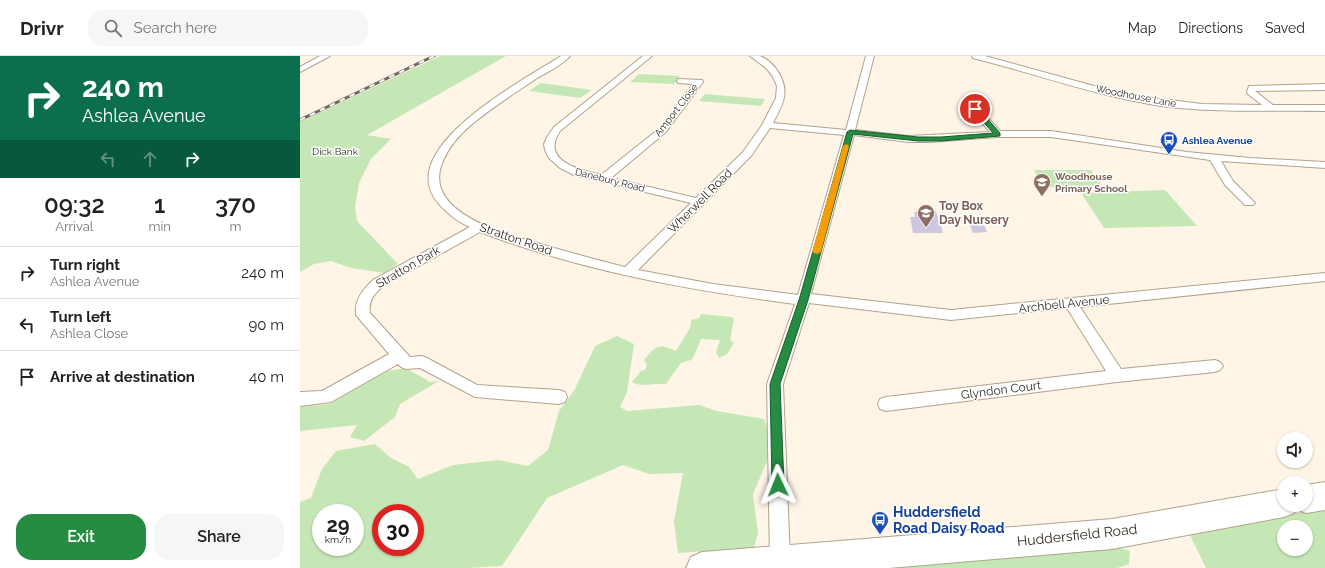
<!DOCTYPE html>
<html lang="en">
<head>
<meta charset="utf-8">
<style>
	:root { --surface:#fff; --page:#f6f6f6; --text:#222; --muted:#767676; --line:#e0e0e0; --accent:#258c42 }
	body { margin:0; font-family:Raleway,sans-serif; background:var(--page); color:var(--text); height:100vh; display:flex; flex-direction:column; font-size:15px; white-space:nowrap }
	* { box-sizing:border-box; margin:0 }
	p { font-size:13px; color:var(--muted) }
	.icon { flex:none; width:22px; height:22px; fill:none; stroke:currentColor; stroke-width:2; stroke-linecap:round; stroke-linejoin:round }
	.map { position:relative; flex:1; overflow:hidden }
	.sheet { display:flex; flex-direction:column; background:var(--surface); width:300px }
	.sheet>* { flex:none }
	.top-card { background:#0b6e4f; color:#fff; overflow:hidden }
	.controls { position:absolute; left:977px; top:376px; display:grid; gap:8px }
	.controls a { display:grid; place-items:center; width:36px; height:36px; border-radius:50%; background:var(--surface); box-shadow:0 1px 3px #0004; font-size:20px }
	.speed { position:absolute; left:12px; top:448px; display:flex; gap:8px; font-size:20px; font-weight:700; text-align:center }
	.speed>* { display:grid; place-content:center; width:52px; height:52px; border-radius:50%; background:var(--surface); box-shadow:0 1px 3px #0004; line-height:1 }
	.speed small { font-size:10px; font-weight:400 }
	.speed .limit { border:6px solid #d22; background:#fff; color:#111 }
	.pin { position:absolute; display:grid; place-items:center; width:34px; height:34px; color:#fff; margin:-17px; border:2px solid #fff; border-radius:50%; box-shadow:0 1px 4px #0007 }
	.me { position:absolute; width:44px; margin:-22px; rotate:358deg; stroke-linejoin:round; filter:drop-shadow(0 0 3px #0008) }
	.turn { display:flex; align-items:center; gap:14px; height:84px; padding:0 16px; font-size:18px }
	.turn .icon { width:52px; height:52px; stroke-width:2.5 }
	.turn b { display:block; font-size:28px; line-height:34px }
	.lanes { display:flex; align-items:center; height:38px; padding:0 16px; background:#0003; justify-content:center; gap:20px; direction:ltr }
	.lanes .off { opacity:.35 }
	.eta { display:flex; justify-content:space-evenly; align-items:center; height:68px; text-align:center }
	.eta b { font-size:24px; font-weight:600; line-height:28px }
	.cta { display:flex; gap:8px; margin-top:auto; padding:8px 16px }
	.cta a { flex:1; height:46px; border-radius:16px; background:var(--accent); color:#fff; font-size:16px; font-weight:600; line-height:46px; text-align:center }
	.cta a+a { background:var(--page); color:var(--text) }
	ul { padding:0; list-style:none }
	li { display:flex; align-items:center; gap:12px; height:52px; padding:0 16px; border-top:1px solid var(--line) }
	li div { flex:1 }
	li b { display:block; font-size:15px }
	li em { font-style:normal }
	header { display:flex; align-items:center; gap:24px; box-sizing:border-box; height:56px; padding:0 20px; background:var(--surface); border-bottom:1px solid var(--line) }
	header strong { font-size:19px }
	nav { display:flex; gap:22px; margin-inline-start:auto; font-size:14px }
	.search { width:280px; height:36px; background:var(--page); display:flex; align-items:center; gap:10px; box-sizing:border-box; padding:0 14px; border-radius:16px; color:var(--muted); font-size:15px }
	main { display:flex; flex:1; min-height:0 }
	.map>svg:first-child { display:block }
</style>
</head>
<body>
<header>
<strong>Drivr</strong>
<div class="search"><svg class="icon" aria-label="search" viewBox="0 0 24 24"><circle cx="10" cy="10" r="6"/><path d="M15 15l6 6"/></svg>Search here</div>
<nav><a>Map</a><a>Directions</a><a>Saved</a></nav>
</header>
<main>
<section class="sheet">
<div class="top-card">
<div class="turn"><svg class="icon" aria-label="right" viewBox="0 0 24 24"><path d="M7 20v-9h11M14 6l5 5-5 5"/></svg><div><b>240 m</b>Ashlea Avenue</div></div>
<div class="lanes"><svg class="icon off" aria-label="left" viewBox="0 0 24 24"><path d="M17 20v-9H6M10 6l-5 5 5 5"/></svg><svg class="icon off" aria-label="ahead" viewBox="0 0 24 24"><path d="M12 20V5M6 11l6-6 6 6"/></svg><svg class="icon" aria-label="right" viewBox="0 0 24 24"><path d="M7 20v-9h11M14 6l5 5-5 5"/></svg></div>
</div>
<div class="eta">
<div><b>09:32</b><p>Arrival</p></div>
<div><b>1</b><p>min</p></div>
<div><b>370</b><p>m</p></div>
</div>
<ul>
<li><svg class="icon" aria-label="right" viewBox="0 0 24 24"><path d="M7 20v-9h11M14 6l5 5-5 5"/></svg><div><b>Turn right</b><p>Ashlea Avenue</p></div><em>240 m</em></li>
<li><svg class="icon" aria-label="left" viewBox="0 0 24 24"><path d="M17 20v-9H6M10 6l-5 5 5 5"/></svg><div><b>Turn left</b><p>Ashlea Close</p></div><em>90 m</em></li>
<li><svg class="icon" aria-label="arrive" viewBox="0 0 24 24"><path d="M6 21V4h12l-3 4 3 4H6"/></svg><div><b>Arrive at destination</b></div><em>40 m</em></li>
</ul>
<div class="cta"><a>Exit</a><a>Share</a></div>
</section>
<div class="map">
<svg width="1025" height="512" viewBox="0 0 1025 512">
	<rect width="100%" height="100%" fill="#fff5e7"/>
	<!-- green -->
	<g fill="#c5e7b5" fill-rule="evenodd">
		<path d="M140,0H206L67,79L91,83L71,103L59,127L55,151L57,165L98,208L84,217L51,212L31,205L14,208L0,216V66Z"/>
		<path d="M339,18L380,20L374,28L330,26Z"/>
		<path d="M241,27L292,34L280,42L229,35Z"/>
		<path d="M405,38L465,43L461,50L399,45Z"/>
		<path d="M734,114H791L803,131H743Z"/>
		<path d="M865,134L897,170L804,172L781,137Z"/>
		<path d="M401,258L432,261L434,263L430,284L434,287L427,298L419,302L416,296L420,284L401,283L394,300L391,304L381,307L366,328C354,327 342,332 332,326L341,315L345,314L347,309L344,304C356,289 359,287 376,295L390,272L391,264L399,262Z"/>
		<path d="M317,280L334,288L327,336L320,351L327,355L399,349L417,355L464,363L470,380L468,403L453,438L458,477L454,492L378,497L374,465L383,417L349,418L323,409L247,442L202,510L167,512H0V446L11,442L22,413L36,395L75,388L91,402L109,411L118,423L153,409L199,404L228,410L248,394L259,355L275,333L295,290ZM21,457H55V491H21ZM81,457H115V491H81Z"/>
		<path d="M106,312L130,326L139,325L100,348L95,361L64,385L50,381L57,369L0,375V351L29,348L86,315Z"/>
		<path d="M1025,452V512H906L889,477ZM984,471H1006V493H984Z"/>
		<path d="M817,491L830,495L829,508L817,512H598Z"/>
	</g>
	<!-- building -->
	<g fill="#cec7e1">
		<path d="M636,155L643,177H613L610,161H615L614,156Z"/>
		<path d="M681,162L687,176L673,177L667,163Z"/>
	</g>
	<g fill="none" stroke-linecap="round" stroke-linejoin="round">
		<defs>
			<g id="minor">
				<path d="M20,0H30L0,16V11Z"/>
				<path d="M261,0H270C262,9 248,16 237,22C215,37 191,52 171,69C159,79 149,91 143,105C120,157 207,178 240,188C268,196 297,204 325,211L391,147L274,119L260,112L249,102L245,94L244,88L247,81L254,71L343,0H352L260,75C240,105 280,114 301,119L360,72L393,28L378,27L377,25L378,23L402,24L403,26L366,76L311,122L396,142L443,96L462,69L476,42L477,30L472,19L466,12L450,0C453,0 457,0 460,0C475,6 487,25 484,41C483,49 477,59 473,67L546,74L566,0H574L555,74L608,80L690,76L672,55L666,43L670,40L673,41L679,52L700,75H751L887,96L950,102L1025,106V112L921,105L933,125L955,147L953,149H945L925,129L910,104L751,81H697L630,86H608L554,79L511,238L651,254L1025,217V225L780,251L821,313L915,304L920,306L923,310L920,314L915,316L817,326L586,355L580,353L578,348L580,343L586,341L806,315L767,252L651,264L509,247L483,328L490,505L487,512H473L470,505L467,328L495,248C388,234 281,215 180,176L83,230C74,238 68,245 70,257L110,301L122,300L127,302L177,329L259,334L265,336L267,341L265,346L259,348L175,341L120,312L106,313L101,311L98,308L31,346L0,350V336L22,335L89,298L56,259C54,244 63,233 73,224L170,171C158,166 148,158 139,148C90,93 226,23 261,0ZM470,72L544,79L498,239L413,228L338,214L451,100Z"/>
				<path d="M672,0H685L794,30L837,40L902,48L962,49L948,38L947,36L949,30L1025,28V34L955,35L973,49H1025V55C971,54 915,57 861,50C797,40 736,18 673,2Z"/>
			</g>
			<path id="primary" d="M1025,426V454L1006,457L996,453L994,457L984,461L812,493L589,512H386L391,501L402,496L812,463L984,433V449H1006V429Z"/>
		</defs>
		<!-- minor casing -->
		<use href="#minor" stroke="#b1a28b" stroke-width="2"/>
		<!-- primary casing -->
		<use href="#primary" stroke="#b1a28b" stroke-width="2"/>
		<!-- minor -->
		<use href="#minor" fill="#fff" fill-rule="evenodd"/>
		<!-- primary -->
		<use href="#primary" fill="#fff" fill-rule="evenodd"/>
		<defs>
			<path id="rail" d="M0,64L134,0"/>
		</defs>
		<!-- rail casing -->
		<use href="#rail" stroke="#746c62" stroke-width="3"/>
		<!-- rail -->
		<use href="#rail" stroke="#fff" stroke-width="2" stroke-dasharray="5.5" stroke-linecap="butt"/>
	</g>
	<!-- route -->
	<path fill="#258c42" stroke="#185b2b" d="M673,51H677L700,77V80L641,85H618L553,78L508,244L480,328L484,429L482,433L478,435L474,433L472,429L470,328L499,244L547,76L550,74L618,81H641L693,77L673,54Z"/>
	<!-- slow -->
	<path fill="#f59e0b" d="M546,88L549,90L521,196L517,198L514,197L512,196L543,90Z"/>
	<!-- icons -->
	<defs>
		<symbol id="bus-pin" viewBox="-11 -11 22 30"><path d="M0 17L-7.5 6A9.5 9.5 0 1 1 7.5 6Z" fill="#1a4fb4" stroke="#fff"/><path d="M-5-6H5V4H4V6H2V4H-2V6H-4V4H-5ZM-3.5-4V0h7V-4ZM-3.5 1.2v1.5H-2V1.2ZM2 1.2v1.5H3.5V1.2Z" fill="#fff"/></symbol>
		<symbol id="school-pin" viewBox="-11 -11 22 30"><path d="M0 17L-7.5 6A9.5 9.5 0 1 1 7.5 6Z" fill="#8d6e63" stroke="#fff"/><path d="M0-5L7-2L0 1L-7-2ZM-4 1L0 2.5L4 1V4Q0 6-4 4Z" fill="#fff"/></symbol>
	</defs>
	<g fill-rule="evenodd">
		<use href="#bus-pin" x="859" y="74" width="20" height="27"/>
		<use href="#school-pin" x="732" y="116" width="20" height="27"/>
		<use href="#school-pin" x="616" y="147" width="20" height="27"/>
		<use href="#bus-pin" x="570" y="454" width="20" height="27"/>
	</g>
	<g text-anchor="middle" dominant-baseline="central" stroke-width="3" stroke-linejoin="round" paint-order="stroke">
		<!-- far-street labels -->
		<g font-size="10" fill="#312b22" stroke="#fff">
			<text transform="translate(836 40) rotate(11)">Woodhouse Lane</text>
			<text transform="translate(376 54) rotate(-52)">Amport Close</text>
			<text transform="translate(310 124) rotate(14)">Danebury Road</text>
		</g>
		<!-- far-transit labels -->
		<g font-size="10" font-weight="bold" fill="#164399" stroke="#fff" text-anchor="start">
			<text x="882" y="84">Ashlea Avenue</text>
		</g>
		<!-- far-park labels -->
		<g font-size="10" fill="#183109" stroke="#fff">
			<text x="35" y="95">Dick Bank</text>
		</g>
		<!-- far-education labels -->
		<g font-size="10" font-weight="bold" fill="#785e54" stroke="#fff" text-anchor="start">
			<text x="755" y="120">Woodhouse<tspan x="755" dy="12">Primary School</tspan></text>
		</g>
		<!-- street labels -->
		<g font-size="12" fill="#312b22" stroke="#fff">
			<text transform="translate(400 145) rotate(-45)">Wherwell Road</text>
			<text transform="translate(216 183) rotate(19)">Stratton Road</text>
			<text transform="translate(108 211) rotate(-30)">Stratton Park</text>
			<text transform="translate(764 248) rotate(-6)">Archbell Avenue</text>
			<text transform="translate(701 334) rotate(-7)">Glyndon Court</text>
		</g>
		<!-- education labels -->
		<g font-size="12" font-weight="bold" fill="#785e54" stroke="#fff" text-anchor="start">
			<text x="639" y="150">Toy Box<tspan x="639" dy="14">Day Nursery</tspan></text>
		</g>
		<!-- near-transit labels -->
		<g font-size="14" font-weight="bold" fill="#164399" stroke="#fff" text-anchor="start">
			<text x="593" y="456">Huddersfield<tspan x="593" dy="16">Road Daisy Road</tspan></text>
		</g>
		<!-- near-street labels -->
		<g font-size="14" fill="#312b22" stroke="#fff">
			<text transform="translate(777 479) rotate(-6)">Huddersfield Road</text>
		</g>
	</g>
</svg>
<div class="controls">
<a><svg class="icon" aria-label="sound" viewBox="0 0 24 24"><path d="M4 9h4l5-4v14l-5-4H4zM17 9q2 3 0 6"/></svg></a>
<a>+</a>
<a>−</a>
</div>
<div class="speed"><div>29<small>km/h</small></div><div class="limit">30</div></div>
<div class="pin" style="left:675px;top:53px;background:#d93025"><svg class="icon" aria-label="arrive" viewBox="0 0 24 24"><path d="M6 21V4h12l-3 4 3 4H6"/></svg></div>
<svg class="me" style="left:478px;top:429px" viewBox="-20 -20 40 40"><path d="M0-17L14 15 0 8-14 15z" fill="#258c42" stroke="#fff" stroke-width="4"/></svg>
</div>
</main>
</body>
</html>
